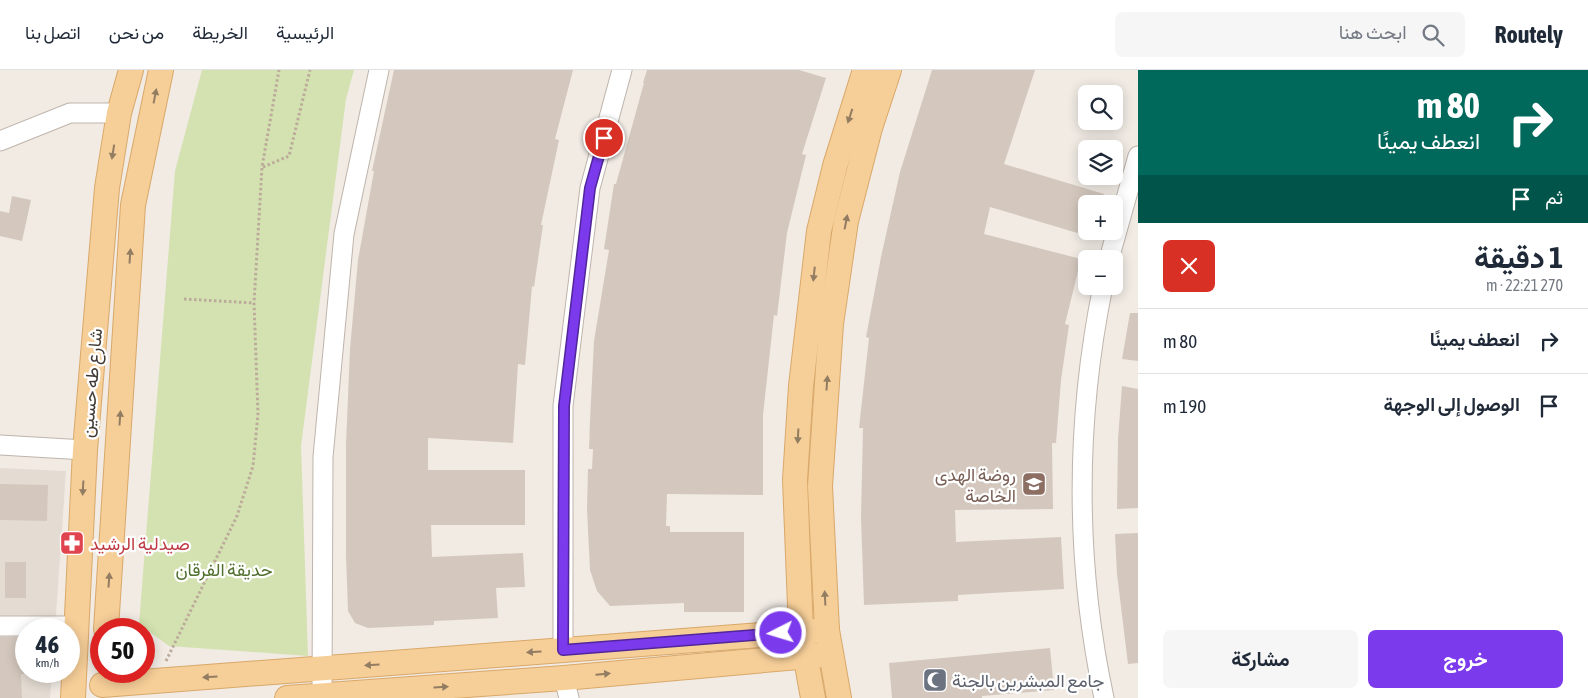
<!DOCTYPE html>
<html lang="ar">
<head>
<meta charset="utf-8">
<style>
	:root { --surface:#fff; --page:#f6f6f7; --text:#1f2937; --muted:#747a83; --line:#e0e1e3; --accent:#7c3aed }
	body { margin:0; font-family:"Asap Condensed",Vazirmatn,sans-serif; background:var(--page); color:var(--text); direction:rtl; height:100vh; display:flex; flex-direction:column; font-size:19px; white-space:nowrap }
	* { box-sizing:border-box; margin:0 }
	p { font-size:16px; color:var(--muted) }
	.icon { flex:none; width:28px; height:28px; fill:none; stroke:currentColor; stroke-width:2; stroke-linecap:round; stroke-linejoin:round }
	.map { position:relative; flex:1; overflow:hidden; direction:ltr }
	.details { display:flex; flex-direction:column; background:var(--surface); width:450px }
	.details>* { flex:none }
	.top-card { background:#00695c; color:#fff; overflow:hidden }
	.fabs { position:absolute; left:1078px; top:15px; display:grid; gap:10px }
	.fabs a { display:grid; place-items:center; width:45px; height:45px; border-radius:8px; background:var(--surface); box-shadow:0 2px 12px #0003; font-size:25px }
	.speed { position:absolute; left:15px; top:548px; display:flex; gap:10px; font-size:25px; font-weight:700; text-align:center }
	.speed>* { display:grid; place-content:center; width:65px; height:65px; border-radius:50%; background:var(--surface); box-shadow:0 2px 12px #0003; line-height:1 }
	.speed small { font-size:12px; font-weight:400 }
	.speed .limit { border:8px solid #d22; background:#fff; color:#111 }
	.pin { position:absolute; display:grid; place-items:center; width:42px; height:42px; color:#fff; margin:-21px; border:2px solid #fff; border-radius:50%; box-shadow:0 1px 5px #0007 }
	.me { position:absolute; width:55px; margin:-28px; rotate:265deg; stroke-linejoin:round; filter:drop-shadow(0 0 4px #0008) }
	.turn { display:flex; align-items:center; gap:18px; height:105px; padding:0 25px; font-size:22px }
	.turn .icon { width:65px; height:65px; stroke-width:2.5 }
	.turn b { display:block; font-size:35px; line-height:42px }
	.then { display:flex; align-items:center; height:48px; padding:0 25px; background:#0003; gap:10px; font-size:19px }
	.round { display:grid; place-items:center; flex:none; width:52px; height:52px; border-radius:8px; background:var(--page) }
	.head { display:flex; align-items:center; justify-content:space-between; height:85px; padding:0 25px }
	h1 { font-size:30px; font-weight:700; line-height:38px }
	.cta { display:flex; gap:10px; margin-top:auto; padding:10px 25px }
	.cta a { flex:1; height:58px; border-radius:8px; background:var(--accent); color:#fff; font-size:20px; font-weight:700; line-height:58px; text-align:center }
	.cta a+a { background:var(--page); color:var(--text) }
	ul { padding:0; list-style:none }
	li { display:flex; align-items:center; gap:15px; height:65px; padding:0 25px; border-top:1px solid var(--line) }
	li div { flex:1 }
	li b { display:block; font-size:19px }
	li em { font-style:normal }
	header { display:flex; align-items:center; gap:30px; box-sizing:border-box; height:70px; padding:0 25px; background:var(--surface); border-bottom:1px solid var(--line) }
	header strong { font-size:24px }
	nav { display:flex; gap:28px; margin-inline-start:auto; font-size:18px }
	.search { width:350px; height:45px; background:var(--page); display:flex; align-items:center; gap:12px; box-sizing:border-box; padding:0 18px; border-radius:8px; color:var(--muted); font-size:19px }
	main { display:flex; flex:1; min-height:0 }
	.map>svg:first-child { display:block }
</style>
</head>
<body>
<header>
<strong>Routely</strong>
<div class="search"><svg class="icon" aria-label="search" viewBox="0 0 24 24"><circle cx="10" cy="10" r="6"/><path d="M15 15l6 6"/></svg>ابحث هنا</div>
<nav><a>الرئيسية</a><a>الخريطة</a><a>من نحن</a><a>اتصل بنا</a></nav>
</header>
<main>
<section class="details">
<div class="top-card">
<div class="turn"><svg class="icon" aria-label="right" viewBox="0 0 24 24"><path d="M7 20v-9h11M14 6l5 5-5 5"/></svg><div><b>80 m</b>انعطف يمينًا</div></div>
<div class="then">ثم<svg class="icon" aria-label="arrive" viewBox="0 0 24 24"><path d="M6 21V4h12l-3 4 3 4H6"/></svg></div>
</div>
<div class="head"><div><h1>1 دقيقة</h1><p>270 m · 22:21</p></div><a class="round" style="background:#d93025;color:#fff"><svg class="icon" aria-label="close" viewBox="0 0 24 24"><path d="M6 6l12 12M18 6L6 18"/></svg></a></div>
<ul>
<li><svg class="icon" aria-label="right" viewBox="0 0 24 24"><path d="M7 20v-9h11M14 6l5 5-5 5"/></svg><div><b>انعطف يمينًا</b></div><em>80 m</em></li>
<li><svg class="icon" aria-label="arrive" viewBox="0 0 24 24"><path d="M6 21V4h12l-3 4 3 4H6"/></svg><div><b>الوصول إلى الوجهة</b></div><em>190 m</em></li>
</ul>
<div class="cta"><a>خروج</a><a>مشاركة</a></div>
</section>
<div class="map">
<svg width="1138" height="628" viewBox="0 0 1138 628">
	<rect width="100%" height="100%" fill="#f1ebe4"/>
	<!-- residential -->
	<path fill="#e4dcd3" d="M0,398L66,401L55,559H26V601H52L50,628H0Z"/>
	<!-- green -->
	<path fill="#d3e2b0" d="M202,0H354L346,29L301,376L308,586L169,576L139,554L175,101Z"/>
	<!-- building -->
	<g fill="#d4c8be">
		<path d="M394,0H573L555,69L559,70L541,155H543L534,217L532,216L525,295L518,294L513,373L428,368V400H525V455H431L432,487L523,483L525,517L496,518L498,548L434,551V555L368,558L355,553L348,541L346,485V375L350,279L358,190L374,101H372Z"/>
		<path d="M647,0H799L826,8L802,84L806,85L787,163L777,246L774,245L763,345V425L667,424L666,456H670V462H744V542H684V533L610,536L597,521L590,500L587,439L588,399H592L593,379H589L590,350L594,271L609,180L604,179L614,114H616L644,13H643Z"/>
		<path d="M932,0H1035L1004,94L1104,124L1101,134H1086V161H1093L1091,167L990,137L984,164L1081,189L1065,254L1069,255L1061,310L1056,373H1052L1053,439L955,440L956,472L1061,467L1064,519L958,525V531L864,535L861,447L863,358H859L869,268L866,267L881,187L900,102Z"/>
		<path d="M12,126L31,130L22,171L0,166V141L9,143Z"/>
		<path d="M1130,243H1138V291L1122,289Z"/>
		<path d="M1122,316L1138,319V438L1117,439L1118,369Z"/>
		<path d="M0,414L48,415L47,451L0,450Z"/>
		<path d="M1138,463V593L1128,594L1117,504L1115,464Z"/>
		<rect x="5" y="492" width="21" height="36"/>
		<path d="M0,567H26V604H21L22,628H0Z"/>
		<path d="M1050,578L1054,620L982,626V628H892L889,593Z"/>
	</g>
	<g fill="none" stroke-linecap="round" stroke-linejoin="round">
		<defs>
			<g id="minor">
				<path d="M0,71L70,43H119"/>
				<path d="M1109,189L1138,86"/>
				<path d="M1103,216C1075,352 1075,493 1104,628"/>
				<path d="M0,375L85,380"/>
				<path d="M0,556H75"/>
				<path d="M563,580V336L590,118L622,0"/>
				<path d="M564,608L569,628"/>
				<path d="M322,626L323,387L344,164L379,0"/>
			</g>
			<g id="major">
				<path d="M106,559L133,135L161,0"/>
				<path d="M102,615L827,560"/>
				<path d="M73,628L85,380L107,118L119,43L131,0"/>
				<path d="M287,628L564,608L821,585"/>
				<path d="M813,628L801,561L795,410L801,316L819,161L835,96L865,0"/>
				<path d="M839,628L827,560L820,416L831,254L846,151L870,58L889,0"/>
			</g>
		</defs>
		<!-- minor casing -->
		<use href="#minor" stroke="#beb4ab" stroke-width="21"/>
		<!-- major casing -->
		<use href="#major" stroke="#d9a86a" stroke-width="26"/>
		<!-- path -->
		<g stroke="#bcab9a" stroke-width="3" stroke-dasharray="2.5 2.5" stroke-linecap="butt">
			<path d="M263,97L289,86L310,0"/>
			<path d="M184,229L254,233"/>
			<path d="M166,591L237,446L253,396L258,344L254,233L262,97L279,0"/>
		</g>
		<!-- minor -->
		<use href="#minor" stroke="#fff" stroke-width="19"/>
		<!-- major -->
		<use href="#major" stroke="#f6ce98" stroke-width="24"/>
	</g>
	<!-- one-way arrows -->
	<defs><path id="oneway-solid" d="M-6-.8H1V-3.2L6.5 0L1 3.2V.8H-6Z" transform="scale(1.25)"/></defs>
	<g fill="#937d62">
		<use href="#oneway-solid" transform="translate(155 26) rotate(-79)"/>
		<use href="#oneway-solid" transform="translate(850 46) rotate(108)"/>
		<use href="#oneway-solid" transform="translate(113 82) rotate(99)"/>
		<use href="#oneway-solid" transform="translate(846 152) rotate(-79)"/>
		<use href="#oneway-solid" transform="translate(130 186) rotate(-86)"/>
		<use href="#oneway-solid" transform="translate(814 204) rotate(96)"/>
		<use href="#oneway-solid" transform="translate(827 313) rotate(-86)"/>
		<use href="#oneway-solid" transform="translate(120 348) rotate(-86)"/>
		<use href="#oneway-solid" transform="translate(798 366) rotate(93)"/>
		<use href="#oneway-solid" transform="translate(83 418) rotate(93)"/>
		<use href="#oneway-solid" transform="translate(109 510) rotate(-86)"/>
		<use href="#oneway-solid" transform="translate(825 528) rotate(-93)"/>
		<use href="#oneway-solid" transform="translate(534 582) rotate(176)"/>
		<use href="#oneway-solid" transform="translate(372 595) rotate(176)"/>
		<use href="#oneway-solid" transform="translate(603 604) rotate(-5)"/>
		<use href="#oneway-solid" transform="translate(210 607) rotate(176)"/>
		<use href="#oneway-solid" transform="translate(441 617) rotate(-4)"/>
	</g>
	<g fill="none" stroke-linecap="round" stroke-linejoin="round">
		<defs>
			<path id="route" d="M604,68L590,118L564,336L563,580L781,563"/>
		</defs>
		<!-- route casing -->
		<use href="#route" stroke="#51269a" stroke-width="12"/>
		<!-- route -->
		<use href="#route" stroke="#7c3aed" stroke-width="9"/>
	</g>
	<!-- icons -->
	<defs>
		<symbol id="school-square" viewBox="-11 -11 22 22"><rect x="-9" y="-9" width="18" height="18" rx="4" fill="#8d6e63" stroke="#fff"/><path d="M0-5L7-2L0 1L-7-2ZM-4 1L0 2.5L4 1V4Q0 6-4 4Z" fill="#fff"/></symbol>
		<symbol id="pharmacy-square" viewBox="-11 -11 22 22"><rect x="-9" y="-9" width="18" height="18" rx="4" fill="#e0444e" stroke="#fff"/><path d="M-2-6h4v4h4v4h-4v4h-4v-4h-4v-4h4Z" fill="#fff"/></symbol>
		<symbol id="mosque-square" viewBox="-11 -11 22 22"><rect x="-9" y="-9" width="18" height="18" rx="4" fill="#6b7280" stroke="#fff"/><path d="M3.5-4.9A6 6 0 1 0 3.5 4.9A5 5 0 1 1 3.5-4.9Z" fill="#fff"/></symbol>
	</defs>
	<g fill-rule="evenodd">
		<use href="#school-square" x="1020" y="400" width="28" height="28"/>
		<use href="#pharmacy-square" x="58" y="459" width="28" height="28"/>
		<use href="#mosque-square" x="921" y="596" width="28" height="28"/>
	</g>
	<g text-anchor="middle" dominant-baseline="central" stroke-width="4.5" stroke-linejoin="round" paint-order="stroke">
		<!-- street labels -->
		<g font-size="18" fill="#423b35" stroke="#fff">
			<text transform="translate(91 313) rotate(-85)">شارع طه حسين</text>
		</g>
		<!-- education labels -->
		<g font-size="18" fill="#785e54" stroke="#fff" text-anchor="end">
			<text x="1016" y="404">روضة الهدى<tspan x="1016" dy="21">الخاصة</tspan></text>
		</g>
		<!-- health labels -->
		<g font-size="18" fill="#be3a42" stroke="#fff" text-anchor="start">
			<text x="90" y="473">صيدلية الرشيد</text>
		</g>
		<!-- park labels -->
		<g font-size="18" fill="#506f2d" stroke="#fff">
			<text x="224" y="499">حديقة الفرقان</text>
		</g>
		<!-- worship labels -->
		<g font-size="18" fill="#5b616d" stroke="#fff" text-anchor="start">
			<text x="952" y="610">جامع المبشرين بالجنة</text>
		</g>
	</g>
</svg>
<div class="fabs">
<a><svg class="icon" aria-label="search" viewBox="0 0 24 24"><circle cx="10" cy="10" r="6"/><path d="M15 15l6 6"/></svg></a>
<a><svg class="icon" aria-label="layers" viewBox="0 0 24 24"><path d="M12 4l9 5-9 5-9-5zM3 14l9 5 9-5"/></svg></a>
<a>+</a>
<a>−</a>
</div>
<div class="speed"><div>46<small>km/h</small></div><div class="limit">50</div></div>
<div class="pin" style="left:604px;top:68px;background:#d93025"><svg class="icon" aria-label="arrive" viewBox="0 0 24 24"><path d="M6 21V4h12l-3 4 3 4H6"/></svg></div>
<svg class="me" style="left:781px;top:563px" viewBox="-20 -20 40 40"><circle r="17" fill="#7c3aed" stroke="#fff" stroke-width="3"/><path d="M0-11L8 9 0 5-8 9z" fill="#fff"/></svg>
</div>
</main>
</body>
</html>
